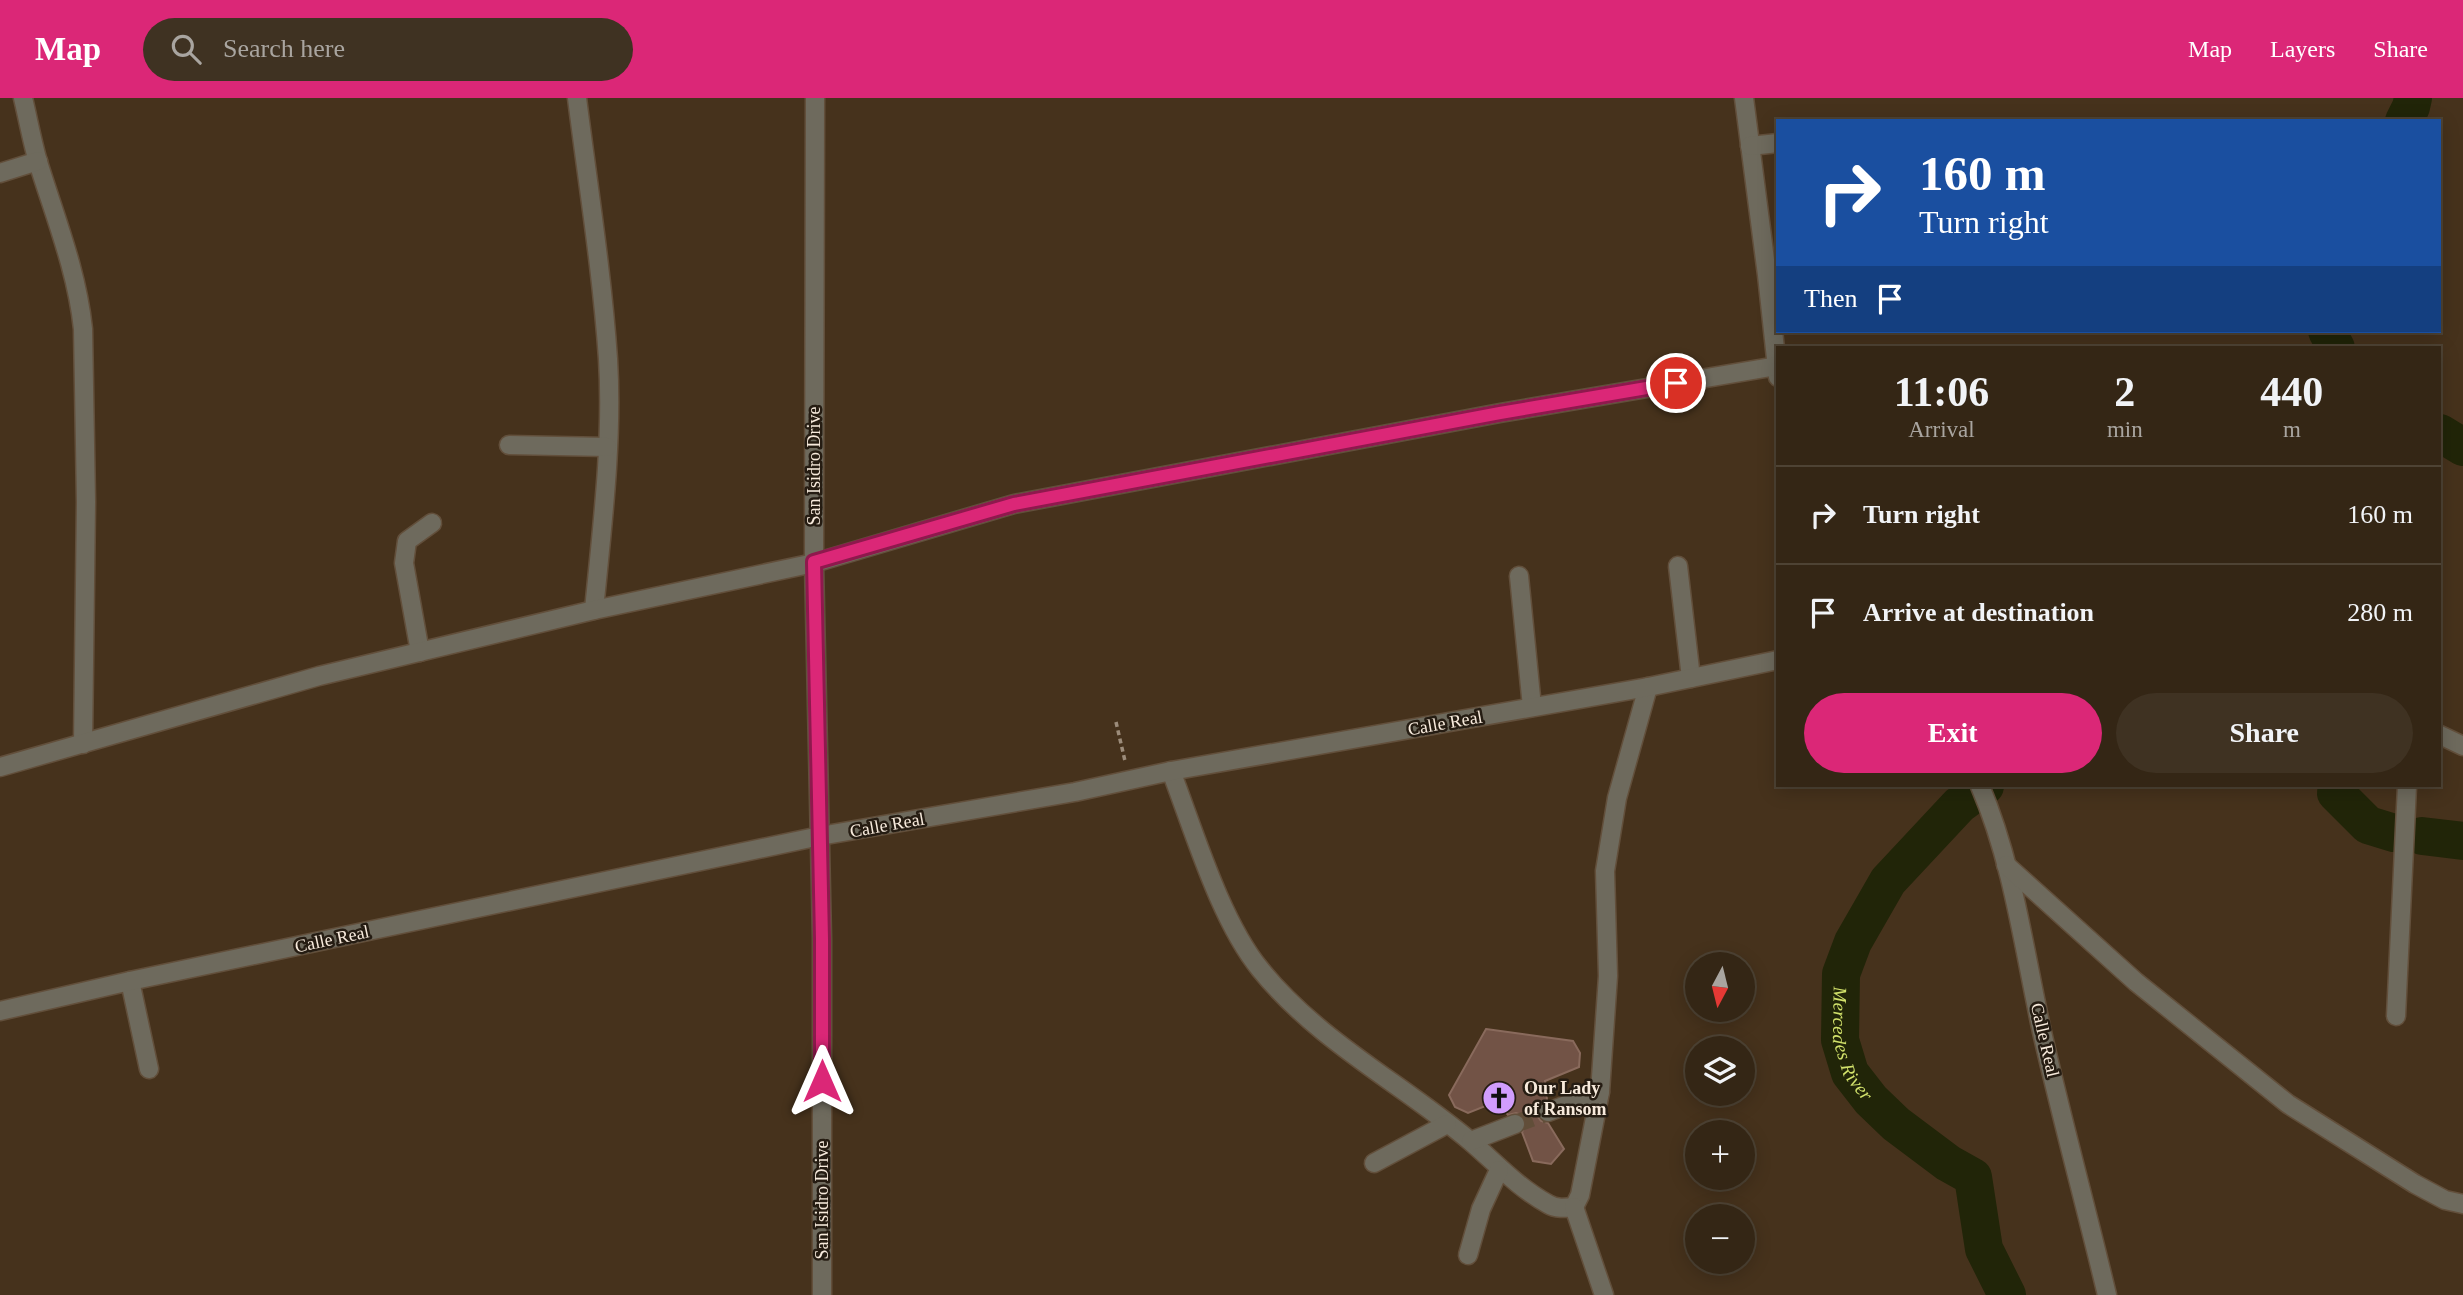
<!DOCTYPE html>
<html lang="en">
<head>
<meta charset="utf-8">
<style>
	:root { --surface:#342615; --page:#3f3222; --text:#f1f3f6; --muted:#a9a5a0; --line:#4e4334; --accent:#db2777 }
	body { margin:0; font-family:Georgia,serif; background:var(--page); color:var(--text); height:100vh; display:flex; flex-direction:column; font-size:26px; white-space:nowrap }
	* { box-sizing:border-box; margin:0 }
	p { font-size:23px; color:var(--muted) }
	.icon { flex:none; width:38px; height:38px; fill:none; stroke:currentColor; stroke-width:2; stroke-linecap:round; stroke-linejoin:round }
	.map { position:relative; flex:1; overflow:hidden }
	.drawer { position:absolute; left:1776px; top:248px; width:665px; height:441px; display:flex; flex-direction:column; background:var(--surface); border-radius:0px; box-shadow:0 4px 18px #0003,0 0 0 2px var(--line) }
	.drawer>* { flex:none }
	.hud { position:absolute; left:1776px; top:21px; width:665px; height:214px; border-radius:0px; box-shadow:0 4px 18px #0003,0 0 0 2px var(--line); background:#1a4fa0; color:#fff; overflow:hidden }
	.needle { width:46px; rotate:187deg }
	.tools { position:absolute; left:1685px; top:854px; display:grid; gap:14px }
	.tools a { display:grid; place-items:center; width:70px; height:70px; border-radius:50%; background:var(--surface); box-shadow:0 4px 18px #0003,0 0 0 2px var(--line); font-size:35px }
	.pin { position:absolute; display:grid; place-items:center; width:60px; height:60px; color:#fff; margin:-30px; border:4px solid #fff; border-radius:50%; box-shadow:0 2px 7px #0007 }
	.me { position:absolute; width:77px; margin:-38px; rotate:0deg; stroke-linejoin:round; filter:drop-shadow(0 0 5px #0008) }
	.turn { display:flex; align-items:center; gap:24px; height:147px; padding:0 28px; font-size:32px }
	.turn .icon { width:91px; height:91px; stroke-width:2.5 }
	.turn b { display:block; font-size:49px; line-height:60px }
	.then { display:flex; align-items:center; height:66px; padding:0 28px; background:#0003; gap:14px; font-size:26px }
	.eta { display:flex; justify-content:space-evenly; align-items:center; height:119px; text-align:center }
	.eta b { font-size:42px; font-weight:700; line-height:49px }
	.cta { display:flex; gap:14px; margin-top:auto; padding:14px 28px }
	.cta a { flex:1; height:80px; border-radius:42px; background:var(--accent); color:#fff; font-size:28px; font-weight:700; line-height:80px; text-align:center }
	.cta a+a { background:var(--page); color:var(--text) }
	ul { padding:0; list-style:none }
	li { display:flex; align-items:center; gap:21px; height:98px; padding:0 28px; border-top:2px solid var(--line) }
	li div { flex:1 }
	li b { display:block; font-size:26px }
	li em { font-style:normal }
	header { display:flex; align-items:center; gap:42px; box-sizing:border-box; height:98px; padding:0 35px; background:var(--accent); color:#fff }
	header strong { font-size:33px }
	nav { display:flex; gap:38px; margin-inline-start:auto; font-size:24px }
	.search { width:490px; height:63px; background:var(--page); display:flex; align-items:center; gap:18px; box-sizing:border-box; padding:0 24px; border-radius:38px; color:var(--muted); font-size:26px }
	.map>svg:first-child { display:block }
</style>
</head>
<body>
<header>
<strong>Map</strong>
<div class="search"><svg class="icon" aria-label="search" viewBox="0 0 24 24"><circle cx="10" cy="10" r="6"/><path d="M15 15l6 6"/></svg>Search here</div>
<nav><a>Map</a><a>Layers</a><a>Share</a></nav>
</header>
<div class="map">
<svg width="2463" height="1197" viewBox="0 0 2463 1197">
	<rect width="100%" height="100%" fill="#46321c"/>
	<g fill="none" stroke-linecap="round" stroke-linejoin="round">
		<!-- river -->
		<g stroke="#212508" stroke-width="38">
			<path d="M2404,23L2411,9L2413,0"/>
			<path d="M2327,233L2336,250"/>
			<path d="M2440,335L2463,349"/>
			<path id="s1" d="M1985,688L1959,707L1888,783L1853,844L1841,876L1840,942L1850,975L1871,1002L1896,1026L1948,1065L1973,1079L1984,1151L2007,1197"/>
			<path d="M2337,688L2336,695L2368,727L2394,735"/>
			<path d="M2422,738L2463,743"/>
		</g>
	</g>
	<!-- building -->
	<path fill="#725346" stroke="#896a5c" stroke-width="2" d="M1486,931L1573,943L1580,955L1579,969L1545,983L1547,1002L1540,1006L1537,1012L1538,1019L1541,1023L1548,1025L1564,1051L1551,1066L1533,1063L1522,1034L1526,1027L1522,1017L1516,1015L1508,1017L1498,1003L1468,1015L1455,1009L1449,997Z"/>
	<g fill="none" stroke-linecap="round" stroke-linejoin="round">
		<!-- minor-tunnel -->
		<path stroke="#614e39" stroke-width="18" stroke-dasharray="18 9" stroke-linecap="butt" d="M1515,1026L1548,1014"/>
		<defs>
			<g id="minor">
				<path d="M23,0C28,21 32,43 38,64C55,119 77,173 83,231L86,404L83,646"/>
				<path d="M577,0C588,87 602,174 608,261C613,343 602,430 594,512"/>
				<path d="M815,0L814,465L822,841V1197"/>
				<path d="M1744,0L1767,177L1778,279"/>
				<path d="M1750,48L1778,45"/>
				<path d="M0,75L38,63"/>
				<path d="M509,347L607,349"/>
				<path d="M1678,468L1691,580"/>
				<path d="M1519,478L1532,609"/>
				<path d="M420,554L404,465L407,443L432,425"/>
				<path d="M2440,637L2463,648"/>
				<path d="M0,669L319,578L594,512L814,465L1014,406L1500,315L1777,268"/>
				<path d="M1171,673C1194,733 1220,822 1260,871C1318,943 1401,985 1470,1043C1496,1065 1517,1089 1548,1106C1556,1111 1565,1110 1574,1109L1580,1097L1600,994L1608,878L1605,773L1617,700L1648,589"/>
				<path d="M1980,688C2013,765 2024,852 2042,934C2062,1022 2086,1109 2107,1197"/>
				<path d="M2006,767L2136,884L2288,1006L2415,1086L2445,1102L2463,1106"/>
				<path d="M130,883L149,971"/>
				<path d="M0,913L130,883L820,738L1075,694L1171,673L1648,589L1778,562"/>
				<path d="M2396,918L2407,688"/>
				<path d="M1548,1014L1600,994"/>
				<path d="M1471,1043L1515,1026"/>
				<path d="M1374,1065L1447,1026"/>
				<path d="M1574,1109L1604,1197"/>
				<path d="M1468,1157L1481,1111L1499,1072"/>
			</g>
		</defs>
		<!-- minor casing -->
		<use href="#minor" stroke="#624f3b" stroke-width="21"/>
		<!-- path -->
		<path stroke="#9c8c7a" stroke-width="3.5" stroke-dasharray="5 3.5" stroke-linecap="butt" d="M1116,624L1125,663"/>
		<!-- minor -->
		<use href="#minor" stroke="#6e6a5d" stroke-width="18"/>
	</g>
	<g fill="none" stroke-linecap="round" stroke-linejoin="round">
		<defs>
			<path id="route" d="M822,983V841L814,464L1014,406L1500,315L1676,285"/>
		</defs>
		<!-- route casing -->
		<use href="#route" stroke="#8e194d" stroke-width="18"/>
		<!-- route -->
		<use href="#route" stroke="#db2777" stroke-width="12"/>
	</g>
	<!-- icons -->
	<defs>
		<symbol id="church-disc" viewBox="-11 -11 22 22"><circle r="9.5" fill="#d19dfd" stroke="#251c12"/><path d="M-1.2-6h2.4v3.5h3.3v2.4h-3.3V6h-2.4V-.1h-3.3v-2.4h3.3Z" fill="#111"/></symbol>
	</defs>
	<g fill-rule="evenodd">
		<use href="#church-disc" x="1480" y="981" width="38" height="38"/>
	</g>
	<g text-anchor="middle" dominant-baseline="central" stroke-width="5" stroke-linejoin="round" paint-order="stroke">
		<!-- street labels -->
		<g font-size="18" fill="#f7eadc" stroke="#251c12">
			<text transform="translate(814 368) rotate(-90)">San Isidro Drive</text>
			<text transform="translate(1445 625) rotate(-10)">Calle Real</text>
			<text transform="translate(887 727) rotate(-10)">Calle Real</text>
			<text transform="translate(332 841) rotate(-12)">Calle Real</text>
			<text transform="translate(2045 942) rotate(77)">Calle Real</text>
			<text transform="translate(822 1102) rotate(-90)">San Isidro Drive</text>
		</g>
		<!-- poi labels -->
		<g font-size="18" font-weight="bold" fill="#f7eadc" stroke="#251c12" text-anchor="start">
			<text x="1524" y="990">Our Lady<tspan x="1524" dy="21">of Ransom</tspan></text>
		</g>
		<!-- water labels -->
		<g font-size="19" font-style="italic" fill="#d2e26b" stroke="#251c12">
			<text stroke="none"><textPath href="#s1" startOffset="313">Mercedes River</textPath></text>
		</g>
	</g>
</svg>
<div class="tools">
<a><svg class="needle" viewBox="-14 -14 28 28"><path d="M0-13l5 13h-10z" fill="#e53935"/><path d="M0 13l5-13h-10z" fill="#a9a5a0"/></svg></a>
<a><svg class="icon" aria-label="layers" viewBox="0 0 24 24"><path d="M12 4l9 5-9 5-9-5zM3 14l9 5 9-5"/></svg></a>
<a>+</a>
<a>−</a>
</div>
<div class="pin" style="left:1676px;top:285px;background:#d93025"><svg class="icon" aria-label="arrive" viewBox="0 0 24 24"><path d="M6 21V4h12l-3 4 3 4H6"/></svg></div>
<svg class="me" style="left:822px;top:983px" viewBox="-20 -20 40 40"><path d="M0-17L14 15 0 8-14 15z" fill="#db2777" stroke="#fff" stroke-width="4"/></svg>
<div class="hud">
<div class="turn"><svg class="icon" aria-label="right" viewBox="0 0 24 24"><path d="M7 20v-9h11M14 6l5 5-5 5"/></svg><div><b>160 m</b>Turn right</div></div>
<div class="then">Then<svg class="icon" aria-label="arrive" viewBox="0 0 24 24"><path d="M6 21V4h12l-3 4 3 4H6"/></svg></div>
</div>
<section class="drawer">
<div class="eta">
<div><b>11:06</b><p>Arrival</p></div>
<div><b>2</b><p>min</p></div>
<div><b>440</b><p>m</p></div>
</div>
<ul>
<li><svg class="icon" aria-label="right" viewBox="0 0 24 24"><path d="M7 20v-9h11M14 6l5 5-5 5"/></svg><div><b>Turn right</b></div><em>160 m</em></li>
<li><svg class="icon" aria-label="arrive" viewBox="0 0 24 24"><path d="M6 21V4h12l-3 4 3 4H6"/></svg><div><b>Arrive at destination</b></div><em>280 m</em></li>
</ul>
<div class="cta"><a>Exit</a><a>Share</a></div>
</section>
</div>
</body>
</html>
